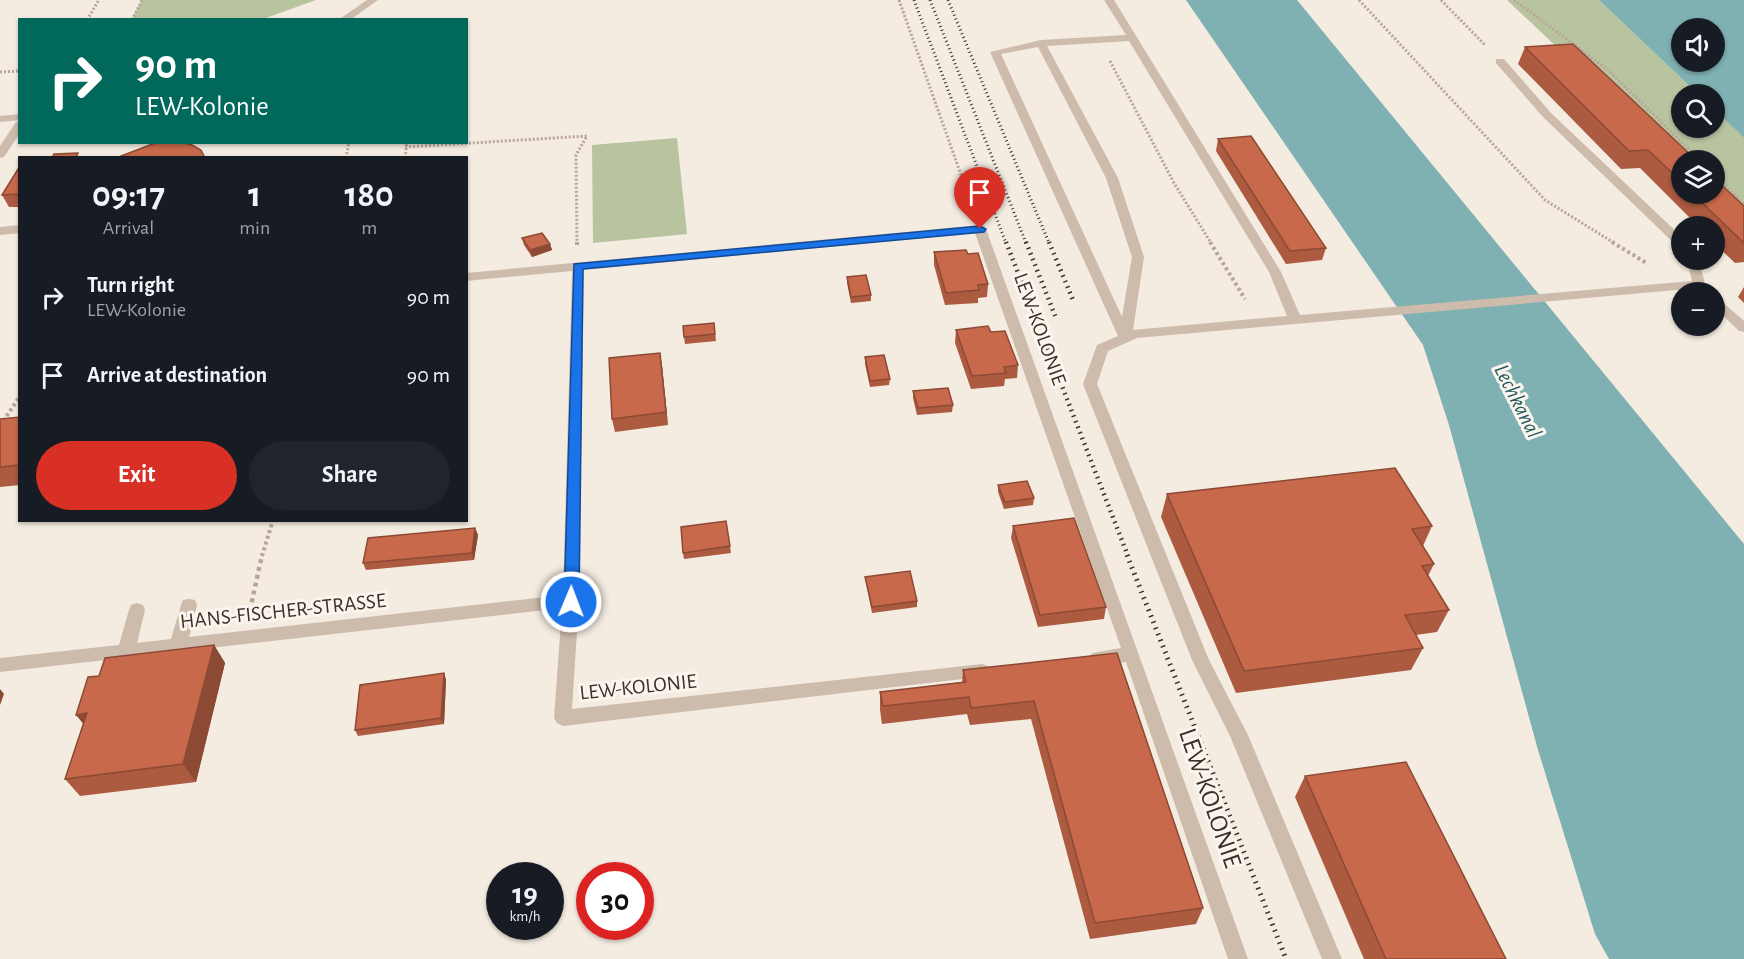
<!DOCTYPE html>
<html lang="en">
<head>
<meta charset="utf-8">
<style>
	:root { --surface:#171b24; --page:#20242c; --text:#f1f3f6; --muted:#9ea1a6; --accent:#d93025 }
	body { margin:0; font-family:"Alegreya Sans",sans-serif; background:var(--page); color:var(--text); height:100vh; display:flex; flex-direction:column; font-size:22px; white-space:nowrap }
	* { box-sizing:border-box; margin:0 }
	p { font-size:20px; color:var(--muted) }
	.icon { flex:none; width:33px; height:33px; fill:none; stroke:currentColor; stroke-width:2; stroke-linecap:round; stroke-linejoin:round }
	.map { position:relative; flex:1; overflow:hidden }
	.sheet { position:absolute; left:18px; top:156px; width:450px; height:366px; display:flex; flex-direction:column; background:var(--surface); border-radius:0px; box-shadow:0 2px 4px #0004 }
	.sheet>* { flex:none }
	.hud { position:absolute; left:18px; top:18px; width:450px; height:126px; border-radius:0px; box-shadow:0 2px 4px #0004; background:#00695c; color:#fff; overflow:hidden }
	.buttons { position:absolute; left:1671px; top:18px; display:grid; gap:12px }
	.buttons a { display:grid; place-items:center; width:54px; height:54px; border-radius:50%; background:var(--surface); box-shadow:0 2px 4px #0004; font-size:30px }
	.speed { position:absolute; left:486px; top:862px; display:flex; gap:12px; font-size:30px; font-weight:700; text-align:center }
	.speed>* { display:grid; place-content:center; width:78px; height:78px; border-radius:50%; background:var(--surface); box-shadow:0 2px 4px #0004; line-height:1 }
	.speed small { font-size:15px; font-weight:400 }
	.speed .limit { border:9px solid #d22; background:#fff; color:#111 }
	.pin { position:absolute; display:grid; place-items:center; width:51px; height:51px; color:#fff; margin:-62px -26px; border-radius:50% 50% 50% 0; rotate:-45deg; box-shadow:0 0 6px #0007 }
	.pin .icon { rotate:45deg }
	.me { position:absolute; width:66px; margin:-33px; rotate:1deg; stroke-linejoin:round; filter:drop-shadow(0 0 4px #0008) }
	.turn { display:flex; align-items:center; gap:21px; height:126px; padding:0 18px; font-size:27px }
	.turn .icon { width:78px; height:78px; stroke-width:2.5 }
	.turn b { display:block; font-size:42px; line-height:51px }
	.eta { display:flex; justify-content:space-evenly; align-items:center; height:102px; text-align:center }
	.eta b { font-size:36px; font-weight:600; line-height:42px }
	.action { display:flex; gap:12px; margin-top:auto; padding:12px 18px }
	.action a { flex:1; height:69px; border-radius:36px; background:var(--accent); color:#fff; font-size:24px; font-weight:600; line-height:69px; text-align:center }
	.action a+a { background:var(--page); color:var(--text) }
	ul { padding:0; list-style:none }
	li { display:flex; align-items:center; gap:18px; height:78px; padding:0 18px }
	li div { flex:1 }
	li b { display:block; font-size:22px }
	li em { font-style:normal }
	.map>svg:first-child { display:block }
</style>
</head>
<body>
<div class="map">
<svg width="1744" height="959" viewBox="0 0 1744 959">
	<rect width="100%" height="100%" fill="#f4ebe1"/>
	<!-- green -->
	<g fill="#b8c4a0">
		<path d="M142,0H316L263,19H132Z"/>
		<path d="M1507,0H1599L1698,94H1682V128H1714L1715,110L1744,138V221L1714,194V160H1682L1681,164Z"/>
		<path d="M677,138L687,234L593,243L592,145Z"/>
	</g>
	<!-- water -->
	<g fill="#7fb0b2" fill-rule="evenodd">
		<path d="M1186,0H1297L1744,544V959H1609L1595,934L1538,750L1449,425L1423,345Z"/>
		<path d="M1599,0H1744V138L1715,110L1714,94H1698ZM1682,28H1714V62H1682Z"/>
	</g>
	<g fill="none" stroke-linecap="round" stroke-linejoin="round">
		<!-- path-far2 -->
		<g stroke="#b9a596" stroke-width="3" stroke-dasharray="2 2" stroke-linecap="butt">
			<path d="M899,0L972,206"/>
			<path d="M1359,0L1545,200L1614,243"/>
			<path d="M1441,0L1485,45"/>
			<path d="M1514,0L1607,69L1700,160"/>
			<path d="M87,20L99,0"/>
			<path d="M132,20L142,0"/>
			<path d="M1110,61L1174,183L1211,243"/>
			<path d="M0,72L20,71"/>
			<path d="M405,147L587,136L576,155L577,243"/>
			<path d="M346,158L349,142"/>
			<path d="M405,158L407,142"/>
			<path d="M1714,174L1744,204"/>
		</g>
		<!-- path-far1 -->
		<g stroke="#b9a596" stroke-width="4" stroke-dasharray="3 3" stroke-linecap="butt">
			<path d="M577,242V245"/>
			<path d="M1210,242L1245,299"/>
			<path d="M1612,242L1648,264"/>
			<path d="M0,426L20,396"/>
			<path d="M262,556L273,520"/>
		</g>
		<!-- path -->
		<path stroke="#b9a596" stroke-width="4.5" stroke-dasharray="4 4" stroke-linecap="butt" d="M250,610L262,555"/>
		<!-- minor -->
		<g fill="#cdbbac" fill-rule="evenodd">
			<path d="M367,0H378L350,20H338Z"/>
			<path d="M1104,0H1114L1281,272L1300,315L1692,281L1687,260H1699L1705,284L1699,288L1137,338L1108,351L1097,384L1209,660L1248,735L1342,959H1322L1230,736L1192,660L1083,384L1097,345L1118,336L990,52L1041,40L1126,35ZM1129,41L1269,272L1287,316L1133,330L1144,257L1118,178L1047,46ZM1038,47L1106,178L1132,257L1122,317L1001,54Z"/>
			<path d="M1496,59H1504L1551,113L1682,237V248L1678,247L1543,117L1496,63Z"/>
			<path d="M20,114V120L0,122V116Z"/>
			<path d="M20,121V133L4,157L0,158V146L16,122Z"/>
			<path d="M20,225V233L0,235V227Z"/>
			<path d="M980,225L986,229L1248,959H1228L1126,662L1098,665L1092,663L1089,658L1092,653L1121,648L975,233L584,270L579,601L572,709L982,664L988,666L991,671L988,676L563,726L557,723L554,718L562,608L0,672V658L119,645L129,610L131,605L137,603L143,605L145,610L137,643L171,639L181,605L183,600L189,599L195,600L197,605L189,637L563,595L572,271L466,281V273Z"/>
			<path d="M1714,295L1744,321V332L1739,331L1714,307Z"/>
		</g>
		<!-- rail-far2 -->
		<g stroke="#3b302b" stroke-width="3" stroke-dasharray="1 3" stroke-linecap="butt">
			<path d="M914,0L1006,243"/>
			<path d="M930,0L1026,243"/>
			<path d="M948,0L1049,243"/>
		</g>
		<!-- rail-far1 -->
		<g stroke="#3b302b" stroke-width="4.5" stroke-dasharray="1.5 4.5" stroke-linecap="butt">
			<path d="M1006,242L1128,556"/>
			<path d="M1026,242L1056,318"/>
			<path d="M1049,242L1073,300"/>
		</g>
		<!-- rail -->
		<path stroke="#3b302b" stroke-width="5" stroke-dasharray="1.5 5" stroke-linecap="butt" d="M1127,555L1286,959"/>
	</g>
	<!-- wall -->
	<g fill="#ac5a40">
		<path d="M1525,47L1682,160V194H1714L1744,206V262L1735,263L1714,243V226H1698L1640,168L1621,169L1518,64Z"/>
		<path d="M1218,139L1326,248L1322,260L1286,264L1216,151Z"/>
		<path d="M20,166V207H9L2,195Z"/>
		<path d="M522,238L550,244L552,250L532,257L524,245Z"/>
		<path d="M934,252L968,254L988,284L987,297L978,298V303L945,305L934,265Z"/>
		<path d="M847,277L871,295V301L851,303L847,283Z"/>
		<path d="M1744,287V303L1738,297Z"/>
		<path d="M714,323L716,341L685,344L684,337Z"/>
		<path d="M956,330L991,332L1018,365L1017,378L1005,379L1004,386L971,389L955,343Z"/>
		<path d="M865,357L890,379L889,385L870,387L865,364Z"/>
		<path d="M662,366L668,425L615,432L612,419Z"/>
		<path d="M913,391L953,405L952,412L917,415L913,398Z"/>
		<path d="M20,417V485L0,487V419Z"/>
		<path d="M998,485L1034,498L1033,505L1004,509L998,492Z"/>
		<path d="M1167,494L1432,526L1423,546L1434,564L1428,576L1449,610L1437,632L1416,635L1423,648L1411,670L1236,693L1161,517Z"/>
		<path d="M726,521L731,553L684,559L683,553Z"/>
		<path d="M1013,526L1106,607L1104,619L1038,627L1011,538Z"/>
		<path d="M475,528L478,535L474,560L366,570L363,563Z"/>
		<path d="M865,577L917,601V607L872,613L866,583Z"/>
		<path d="M214,645L225,663L196,782L80,796L65,779L99,676Z"/>
		<path d="M1117,653L1203,908L1196,924L1090,939L1031,719L970,725L967,714L882,724L880,710V692L962,682L963,670Z"/>
		<path d="M444,673L446,680L444,724L358,736L355,730Z"/>
		<path d="M1305,776L1506,959H1364L1295,797Z"/>
	</g>
	<!-- shaded-wall -->
	<g fill="#8c4a34">
		<path d="M550,244L552,250L532,257L530,250Z"/>
		<path d="M660,353L662,366L668,425L666,412Z"/>
		<path d="M475,528L478,535L474,560L472,553Z"/>
		<path d="M214,645L225,663L196,782L183,764Z"/>
		<path d="M444,673L446,680L444,724L441,718Z"/>
		<path d="M0,689L4,694L0,705Z"/>
		<path d="M87,713L90,732L76,715Z"/>
	</g>
	<!-- building -->
	<g fill="#c8694b" stroke="#8c4a34" stroke-width="1.5">
		<path d="M1573,44L1696,160H1682V182L1648,150L1629,151L1525,47Z"/>
		<path d="M1251,136L1326,248L1290,251L1218,139Z"/>
		<path d="M181,142L192,145L201,150L205,158H116L155,143Z"/>
		<path d="M78,153L76,158H52L54,154Z"/>
		<path d="M20,166V194L2,195Z"/>
		<path d="M1714,178L1744,206V243L1693,194H1714Z"/>
		<path d="M542,233L550,244L530,250L522,238Z"/>
		<path d="M966,250L968,254L978,253L988,284L978,285L979,290L946,293L934,252Z"/>
		<path d="M866,275L871,295L851,297L847,277Z"/>
		<path d="M714,323L715,334L684,337L683,326Z"/>
		<path d="M988,326L991,332L1005,331L1018,365L1004,367L1006,373L972,376L956,330Z"/>
		<path d="M660,353L666,412L612,419L609,358Z"/>
		<path d="M884,355L890,379L870,381L865,357Z"/>
		<path d="M948,388L953,405L918,408L913,391Z"/>
		<path d="M20,417V465L0,467V419Z"/>
		<path d="M1395,468L1432,526L1412,529L1434,564L1422,566L1449,610L1405,615L1423,648L1244,671L1167,494Z"/>
		<path d="M1027,481L1034,498L1005,502L998,485Z"/>
		<path d="M1074,518L1106,607L1040,615L1013,526Z"/>
		<path d="M726,521L730,546L683,553L681,527Z"/>
		<path d="M475,528L472,553L363,563L368,538Z"/>
		<path d="M910,571L917,601L872,607L865,577Z"/>
		<path d="M214,645L183,764L65,779L87,713L76,715L88,677L99,676L105,658Z"/>
		<path d="M1117,653L1203,908L1095,923L1034,701L971,708L969,697L883,706L880,692L966,682L963,670Z"/>
		<path d="M444,673L441,718L355,730L360,685Z"/>
		<path d="M1406,762L1506,959H1386L1305,776Z"/>
	</g>
	<!-- route -->
	<path fill="#1a73e8" stroke="#114b97" stroke-width="1.5" d="M980,226L986,229L984,232L583,269L579,602L571,607L566,606L564,602L574,264Z"/>
	<g text-anchor="middle" dominant-baseline="central" stroke-width="6" stroke-linejoin="round" paint-order="stroke">
		<!-- street labels -->
		<g font-size="21" fill="#3b302b" stroke="#fbf5ee">
			<text transform="translate(1040 329) rotate(70)">LEW-KOLONIE</text>
			<text transform="translate(283 611) rotate(-6)">HANS-FISCHER-STRASSE</text>
			<text transform="translate(638 687) rotate(-6)">LEW-KOLONIE</text>
		</g>
		<!-- water labels -->
		<g font-size="22" font-style="italic" fill="#1f5a5e" stroke="#fbf5ee">
			<text transform="translate(1518 401) rotate(63)">Lechkanal</text>
		</g>
		<!-- near-street labels -->
		<g font-size="26" fill="#3b302b" stroke="#fbf5ee">
			<text transform="translate(1210 798) rotate(71)">LEW-KOLONIE</text>
		</g>
	</g>
</svg>
<div class="buttons">
<a><svg class="icon" aria-label="sound" viewBox="0 0 24 24"><path d="M4 9h4l5-4v14l-5-4H4zM17 9q2 3 0 6"/></svg></a>
<a><svg class="icon" aria-label="search" viewBox="0 0 24 24"><circle cx="10" cy="10" r="6"/><path d="M15 15l6 6"/></svg></a>
<a><svg class="icon" aria-label="layers" viewBox="0 0 24 24"><path d="M12 4l9 5-9 5-9-5zM3 14l9 5 9-5"/></svg></a>
<a>+</a>
<a>−</a>
</div>
<div class="speed"><div>19<small>km/h</small></div><div class="limit">30</div></div>
<div class="pin" style="left:980px;top:229px;background:#d93025"><svg class="icon" aria-label="arrive" viewBox="0 0 24 24"><path d="M6 21V4h12l-3 4 3 4H6"/></svg></div>
<svg class="me" style="left:571px;top:602px" viewBox="-20 -20 40 40"><circle r="17" fill="#1a73e8" stroke="#fff" stroke-width="3"/><path d="M0-11L8 9 0 5-8 9z" fill="#fff"/></svg>
<div class="hud">
<div class="turn"><svg class="icon" aria-label="right" viewBox="0 0 24 24"><path d="M7 20v-9h11M14 6l5 5-5 5"/></svg><div><b>90 m</b>LEW-Kolonie</div></div>
</div>
<section class="sheet">
<div class="eta">
<div><b>09:17</b><p>Arrival</p></div>
<div><b>1</b><p>min</p></div>
<div><b>180</b><p>m</p></div>
</div>
<ul>
<li><svg class="icon" aria-label="right" viewBox="0 0 24 24"><path d="M7 20v-9h11M14 6l5 5-5 5"/></svg><div><b>Turn right</b><p>LEW-Kolonie</p></div><em>90 m</em></li>
<li><svg class="icon" aria-label="arrive" viewBox="0 0 24 24"><path d="M6 21V4h12l-3 4 3 4H6"/></svg><div><b>Arrive at destination</b></div><em>90 m</em></li>
</ul>
<div class="action"><a>Exit</a><a>Share</a></div>
</section>
</div>
</body>
</html>
